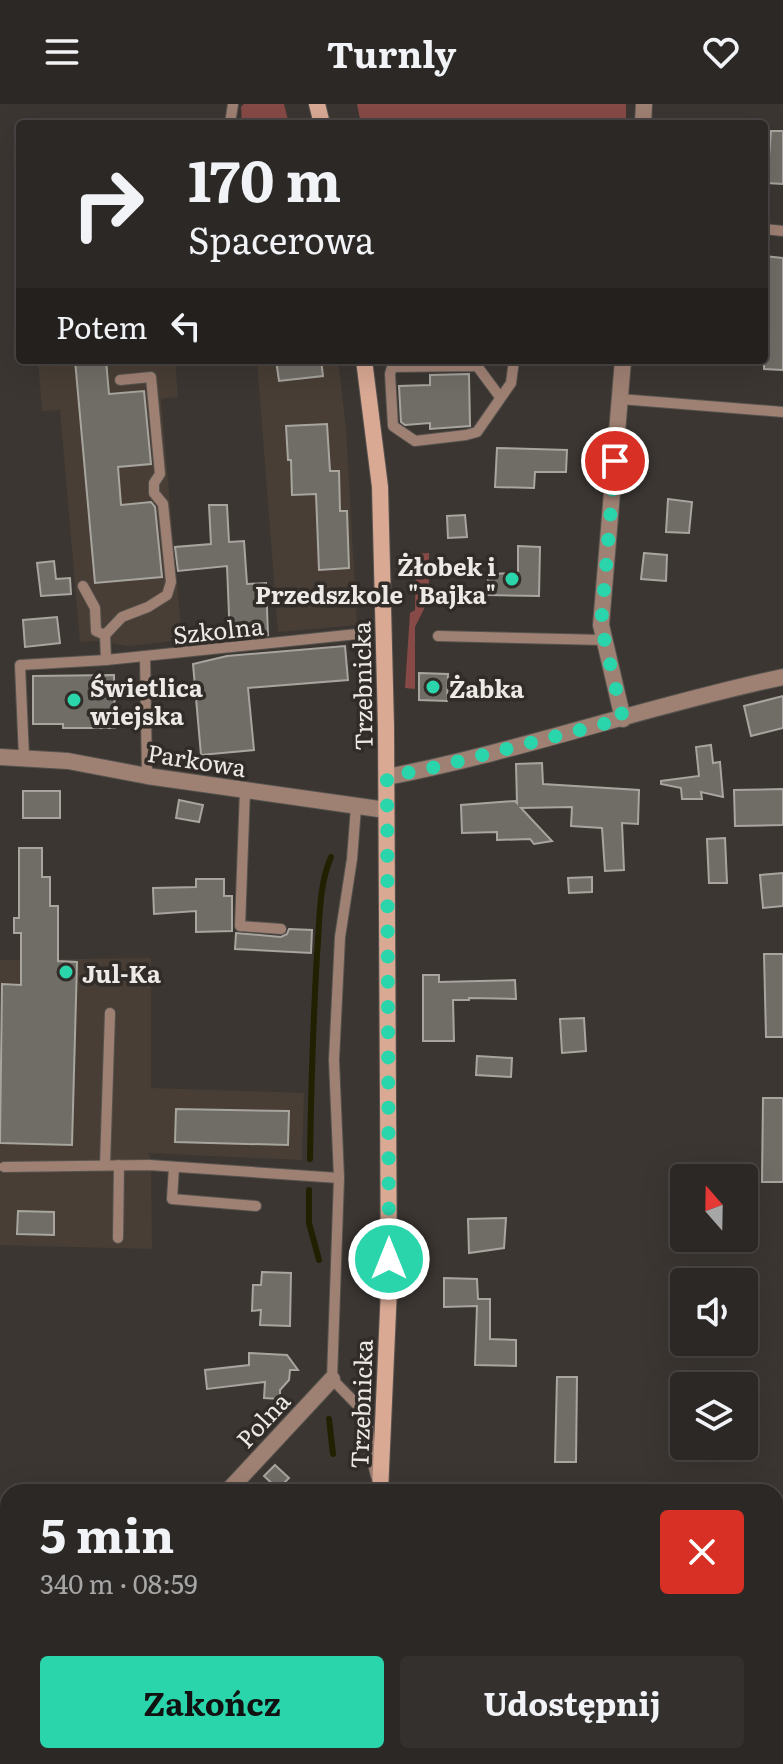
<!DOCTYPE html>
<html lang="pl">
<head>
<meta charset="utf-8">
<style>
	:root { --surface:#2c2826; --page:#34302e; --text:#f1f3f6; --muted:#a6a6a7; --line:#484443; --accent:#2bd5ac }
	body { margin:0; font-family:Literata,serif; background:var(--page); color:var(--text); height:100vh; display:flex; flex-direction:column; font-size:30px; white-space:nowrap }
	* { box-sizing:border-box; margin:0 }
	p { font-size:26px; color:var(--muted) }
	.icon { flex:none; width:44px; height:44px; fill:none; stroke:currentColor; stroke-width:2; stroke-linecap:round; stroke-linejoin:round }
	.map { position:relative; flex:1; overflow:hidden }
	.sheet { position:absolute; left:0px; top:1380px; width:784px; height:280px; display:flex; flex-direction:column; background:var(--surface); border-radius:24px 24px 0 0; box-shadow:0 8px 32px #0002,0 0 0 2px var(--line) }
	.sheet>* { flex:none }
	.guide { position:absolute; left:16px; top:16px; width:752px; height:244px; border-radius:8px; box-shadow:0 8px 32px #0002,0 0 0 2px var(--line); background:#2c2826; color:var(--text); overflow:hidden }
	.needle { width:52px; rotate:340deg }
	.fabs { position:absolute; left:670px; top:1060px; display:grid; gap:16px }
	.fabs a { display:grid; place-items:center; width:88px; height:88px; border-radius:8px; background:var(--surface); box-shadow:0 8px 32px #0002,0 0 0 2px var(--line); font-size:40px }
	.pin { position:absolute; display:grid; place-items:center; width:68px; height:68px; color:#fff; margin:-34px; border:4px solid #fff; border-radius:50%; box-shadow:0 2px 8px #0007 }
	.me { position:absolute; width:88px; margin:-44px; rotate:0deg; stroke-linejoin:round; filter:drop-shadow(0 0 6px #0008) }
	.turn { display:flex; align-items:center; gap:28px; height:168px; padding:0 40px; font-size:36px }
	.turn .icon { width:104px; height:104px; stroke-width:2.5 }
	.turn b { display:block; font-size:56px; line-height:68px }
	.then { display:flex; align-items:center; height:76px; padding:0 40px; background:#0003; gap:16px; font-size:30px }
	.round { display:grid; place-items:center; flex:none; width:84px; height:84px; border-radius:8px; background:var(--page) }
	.overview { display:flex; align-items:center; justify-content:space-between; height:136px; padding:0 40px }
	h1 { font-size:48px; font-weight:700; line-height:60px }
	.primary-button { display:flex; gap:16px; margin-top:auto; padding:16px 40px }
	.primary-button a { flex:1; height:92px; border-radius:8px; background:var(--accent); color:#111; font-size:32px; font-weight:700; line-height:92px; text-align:center }
	.primary-button a+a { background:var(--page); color:var(--text) }
	header { display:flex; justify-content:space-between; align-items:center; height:104px; padding:0 40px; background:var(--surface); font-size:36px; font-weight:700 }
	.map>svg:first-child { display:block }
</style>
</head>
<body>
<header><svg class="icon" aria-label="menu" viewBox="0 0 24 24"><path d="M4 6h16M4 12h16M4 18h16"/></svg>Turnly<svg class="icon" aria-label="heart" viewBox="0 0 24 24"><path d="M12 20l-8-8c-3-5 5-10 8-4 3-6 11-1 8 4z"/></svg></header>
<div class="map">
<svg width="783" height="1660" viewBox="0 0 783 1660">
	<rect width="100%" height="100%" fill="#3b3632"/>
	<!-- built -->
	<g fill="#483e35">
		<path d="M38,256H175L178,293L161,295L182,536L129,542L97,537L80,538L60,306L42,307Z"/>
		<path d="M257,256H338L346,324L357,521L278,528Z"/>
		<path d="M151,854V984L304,989L302,1056L148,1049L151,1055L152,1145L0,1141V856Z"/>
	</g>
	<!-- green -->
	<g fill="#874a46">
		<path d="M244,0H284L289,20H242L241,3Z"/>
		<path d="M357,0H626V20H361Z"/>
		<path d="M429,449V495L415,523V585L405,584L410,509L415,506L416,450Z"/>
	</g>
	<g fill="none" stroke-linecap="round" stroke-linejoin="round">
		<!-- stream -->
		<g stroke="#212000" stroke-width="6">
			<path d="M310,1055C311,987 313,919 317,850C320,818 318,783 331,753"/>
			<path d="M309,1086V1119L319,1156"/>
			<path d="M329,1315L333,1350"/>
		</g>
	</g>
	<!-- building -->
	<g fill="#706d67" stroke="#a7a59e" stroke-width="2">
		<path d="M771,27H783V80L767,79Z"/>
		<path d="M764,152L783,154V266L764,265Z"/>
		<path d="M75,256H106L109,290L144,287L151,360L118,363L121,401L151,398L155,403L162,473L95,479Z"/>
		<path d="M276,256H321L323,272L279,277Z"/>
		<path d="M469,270L470,322L430,325V319L405,321L401,318L399,282L430,281V271Z"/>
		<path d="M327,320L330,367H339L340,407H347L349,464L319,466L316,390L292,391L291,356H288L286,322Z"/>
		<path d="M497,344L567,346L566,368H535L534,384L495,383Z"/>
		<path d="M668,395L692,398L689,429L666,428Z"/>
		<path d="M209,401H227L229,438L244,437L247,480L266,479L268,531L230,535L227,462L178,467L175,443L211,440Z"/>
		<path d="M465,411L467,433L448,434L447,412Z"/>
		<path d="M518,442L540,443L539,492L488,491V470L518,469Z"/>
		<path d="M644,449L667,451L666,477L641,475Z"/>
		<path d="M54,457L56,475L70,474L71,490L41,492L37,459Z"/>
		<path d="M57,513L60,539L25,543L23,516Z"/>
		<path d="M345,542L348,576L248,584L254,646L201,651L193,560L227,552Z"/>
		<path d="M419,569L448,570L447,597L419,596Z"/>
		<path d="M114,571L115,624H63V620H33V572Z"/>
		<path d="M783,592V624L751,632L744,602Z"/>
		<path d="M711,641L713,659L720,658L723,693L701,688L702,695H682L681,684L661,680V677L699,672L696,643Z"/>
		<path d="M542,659L543,680L639,686L638,720L622,719L624,766L605,767L602,724L571,722L572,703L521,704L552,737L534,740L530,735L497,736V728L462,729L461,701L515,697L517,699L516,660Z"/>
		<path d="M783,685V721L735,722L734,686Z"/>
		<rect x="23" y="687" width="37" height="27"/>
		<path d="M179,696L203,701L199,718L176,714Z"/>
		<path d="M725,734L727,779H709L707,735Z"/>
		<path d="M19,744H42V773H50V802H58V857L77,858L72,1041L0,1039L2,880L21,881V829H14V814H19Z"/>
		<path d="M783,769V802L763,804L760,771Z"/>
		<path d="M592,773V788L569,789L568,774Z"/>
		<path d="M196,775H224V792H232V827L196,828V807L154,810L153,784L196,783Z"/>
		<path d="M289,825L312,826L311,849L235,845L236,829L281,833L287,830Z"/>
		<path d="M764,850H783V933H766Z"/>
		<path d="M423,871H439V878L515,876L516,895L469,894V896H453L454,937H423Z"/>
		<path d="M584,914L586,947L562,949L560,915Z"/>
		<path d="M477,952L512,954L511,973L476,971Z"/>
		<path d="M763,994H783V1078H762Z"/>
		<path d="M176,1005L289,1007L288,1041L175,1038Z"/>
		<path d="M18,1107L54,1108V1131L17,1130Z"/>
		<path d="M506,1114L504,1144L469,1149L468,1115Z"/>
		<path d="M262,1168L291,1169L290,1222L260,1221L261,1206L252,1207L253,1181H261Z"/>
		<path d="M444,1174L477,1175L478,1195H490V1235L516,1236V1262L475,1261L477,1202L444,1203Z"/>
		<path d="M249,1249L287,1251L298,1266H290L289,1276L280,1286V1295L264,1294L265,1278L207,1285L205,1266L249,1261Z"/>
		<path d="M557,1273H577L576,1358H555Z"/>
		<path d="M275,1361L289,1374L278,1385L264,1372Z"/>
	</g>
	<g fill="none" stroke-linecap="round" stroke-linejoin="round">
		<defs>
			<g id="service">
				<path d="M230,20L233,0"/>
				<path d="M764,125L783,127"/>
				<path d="M394,256L390,270L393,322L415,337L466,331L477,328L511,279L514,256"/>
				<path d="M392,263L477,262L500,293"/>
				<path d="M620,295L783,308"/>
				<path d="M83,482L95,504L96,527L105,531"/>
				<path d="M438,532L604,536"/>
				<path d="M145,552L147,672"/>
				<path d="M106,556L105,531L122,513L148,503L167,491L171,478L163,400L154,389V379L160,370L151,273L120,276"/>
				<path d="M24,653L20,561L106,556L367,529"/>
				<path d="M245,686L240,822L281,825"/>
				<path d="M356,703L352,755L340,833L334,956L339,1074L332,1275L367,1311L370,1347L376,1372"/>
				<path d="M105,1061L110,909"/>
				<path d="M4,1063L149,1061L339,1074"/>
				<path d="M174,1063L172,1095L256,1102"/>
				<path d="M118,1134L119,1061"/>
			</g>
			<g id="minor">
				<path d="M643,20L644,0"/>
				<path d="M623,256L601,521L623,615"/>
				<path d="M0,653L68,657L147,672L386,706"/>
				<path d="M227,1388L332,1275"/>
				<path d="M0,1627L8,1618"/>
			</g>
			<path id="tertiary" d="M387,673C521,647 650,601 783,573"/>
			<g id="secondary">
				<path d="M317,0L322,20"/>
				<path d="M364,256L380,383L386,623L389,1184L380,1388"/>
				<path d="M369,1660L370,1652"/>
			</g>
		</defs>
		<!-- service casing -->
		<use href="#service" stroke="#57534f" stroke-width="12"/>
		<!-- minor casing -->
		<use href="#minor" stroke="#57534f" stroke-width="18"/>
		<!-- tertiary casing -->
		<use href="#tertiary" stroke="#57534f" stroke-width="18"/>
		<!-- secondary casing -->
		<use href="#secondary" stroke="#57534f" stroke-width="18"/>
		<!-- service -->
		<use href="#service" stroke="#9f8173" stroke-width="10"/>
		<!-- minor -->
		<use href="#minor" stroke="#9f8173" stroke-width="16"/>
		<!-- tertiary -->
		<use href="#tertiary" stroke="#9f8173" stroke-width="16"/>
		<!-- secondary -->
		<use href="#secondary" stroke="#d9a994" stroke-width="16"/>
	</g>
	<g fill="none" stroke-linecap="round" stroke-linejoin="round">
		<!-- route -->
		<path stroke="#2bd5ac" stroke-width="14" stroke-dasharray="0 25.2" d="M389,1155L387,673L436,663L623,615L601,521L615,357"/>
	</g>
	<!-- markers -->
	<g fill="#2bd5ac" stroke="#312c28" stroke-width="3">
		<circle cx="512" cy="475" r="8"/>
		<circle cx="433" cy="583" r="8"/>
		<circle cx="74" cy="596" r="8"/>
		<circle cx="66" cy="868" r="8"/>
	</g>
	<g text-anchor="middle" dominant-baseline="central" stroke-width="7" stroke-linejoin="round" paint-order="stroke">
		<!-- poi labels -->
		<g font-size="24" font-weight="bold" fill="#ece9e6" stroke="#312c28" text-anchor="start">
			<text x="496" y="461" text-anchor="end">Żłobek i<tspan x="496" dy="28">Przedszkole "Bajka"</tspan></text>
			<text x="90" y="582">Świetlica<tspan x="90" dy="28">wiejska</tspan></text>
			<text x="449" y="583">Żabka</text>
			<text x="82" y="868">Jul-Ka</text>
		</g>
		<!-- street labels -->
		<g font-size="24" fill="#ece9e6" stroke="#312c28">
			<text transform="translate(218 525) rotate(-6)">Szkolna</text>
			<text transform="translate(361 582) rotate(-91)">Trzebnicka</text>
			<text transform="translate(197 655) rotate(9)">Parkowa</text>
			<text transform="translate(360 1300) rotate(-88)">Trzebnicka</text>
			<text transform="translate(262 1315) rotate(-47)">Polna</text>
		</g>
	</g>
</svg>
<div class="fabs">
<a><svg class="needle" viewBox="-14 -14 28 28"><path d="M0-13l5 13h-10z" fill="#e53935"/><path d="M0 13l5-13h-10z" fill="#a6a6a7"/></svg></a>
<a><svg class="icon" aria-label="sound" viewBox="0 0 24 24"><path d="M4 9h4l5-4v14l-5-4H4zM17 9q2 3 0 6"/></svg></a>
<a><svg class="icon" aria-label="layers" viewBox="0 0 24 24"><path d="M12 4l9 5-9 5-9-5zM3 14l9 5 9-5"/></svg></a>
</div>
<div class="pin" style="left:615px;top:357px;background:#d93025"><svg class="icon" aria-label="arrive" viewBox="0 0 24 24"><path d="M6 21V4h12l-3 4 3 4H6"/></svg></div>
<svg class="me" style="left:389px;top:1155px" viewBox="-20 -20 40 40"><circle r="17" fill="#2bd5ac" stroke="#fff" stroke-width="3"/><path d="M0-11L8 9 0 5-8 9z" fill="#fff"/></svg>
<div class="guide">
<div class="turn"><svg class="icon" aria-label="right" viewBox="0 0 24 24"><path d="M7 20v-9h11M14 6l5 5-5 5"/></svg><div><b>170 m</b>Spacerowa</div></div>
<div class="then">Potem<svg class="icon" aria-label="left" viewBox="0 0 24 24"><path d="M17 20v-9H6M10 6l-5 5 5 5"/></svg></div>
</div>
<section class="sheet">
<div class="overview"><div><h1>5 min</h1><p>340 m · 08:59</p></div><a class="round" style="background:#d93025;color:#fff"><svg class="icon" aria-label="close" viewBox="0 0 24 24"><path d="M6 6l12 12M18 6L6 18"/></svg></a></div>
<div class="primary-button"><a>Zakończ</a><a>Udostępnij</a></div>
</section>
</div>
</body>
</html>
